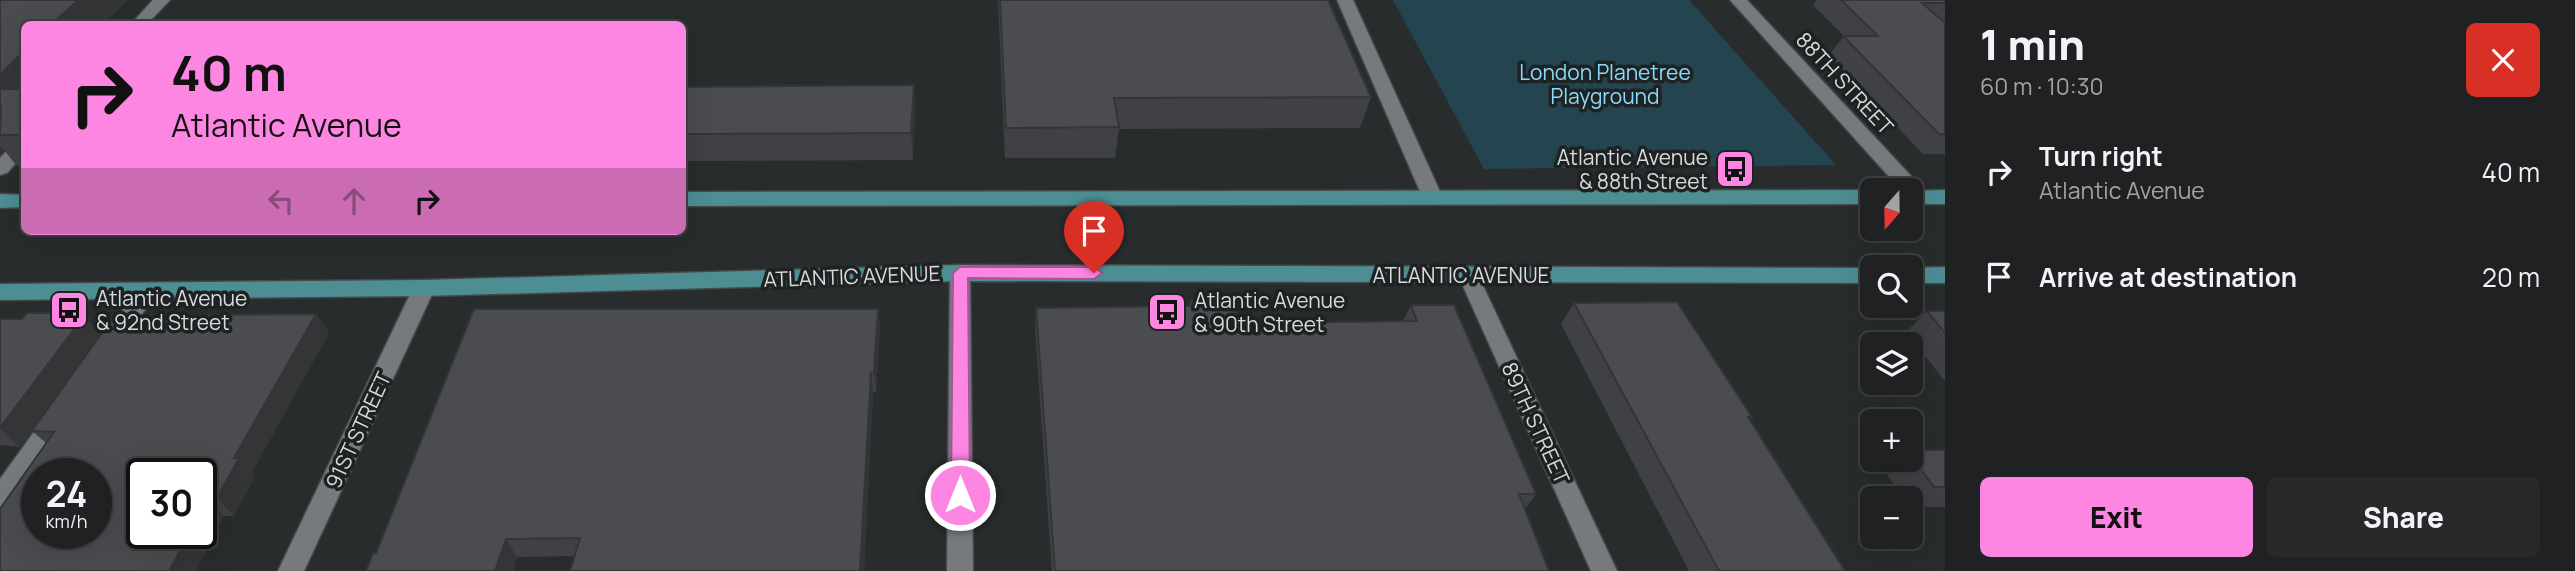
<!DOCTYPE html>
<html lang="en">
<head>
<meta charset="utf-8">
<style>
	:root { --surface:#1f2122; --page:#27292a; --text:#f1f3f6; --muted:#a1a3a5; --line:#3c3e40; --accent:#fd86e2 }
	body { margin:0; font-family:Manrope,sans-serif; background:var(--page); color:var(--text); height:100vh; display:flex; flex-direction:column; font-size:26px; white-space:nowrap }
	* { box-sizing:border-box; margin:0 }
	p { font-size:23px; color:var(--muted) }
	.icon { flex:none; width:38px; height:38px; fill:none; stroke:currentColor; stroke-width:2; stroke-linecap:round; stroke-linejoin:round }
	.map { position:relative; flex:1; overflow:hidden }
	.drawer { display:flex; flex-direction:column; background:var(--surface); width:630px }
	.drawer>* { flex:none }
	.hud { position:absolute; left:21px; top:21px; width:665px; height:214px; border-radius:10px; box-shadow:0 7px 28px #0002,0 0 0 2px var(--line); background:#fd86e2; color:#111; overflow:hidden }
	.needle { width:46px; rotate:200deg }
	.fabs { position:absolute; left:1860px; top:178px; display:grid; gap:14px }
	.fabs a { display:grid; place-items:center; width:63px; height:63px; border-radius:10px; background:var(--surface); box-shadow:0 7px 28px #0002,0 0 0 2px var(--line); font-size:35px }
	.speed { position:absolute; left:21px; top:458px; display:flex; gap:14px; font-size:35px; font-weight:700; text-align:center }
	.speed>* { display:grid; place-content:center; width:91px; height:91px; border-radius:50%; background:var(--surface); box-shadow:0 7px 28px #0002,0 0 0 2px var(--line); line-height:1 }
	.speed small { font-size:18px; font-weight:400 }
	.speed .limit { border:4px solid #111; border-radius:10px; background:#fff; color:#111 }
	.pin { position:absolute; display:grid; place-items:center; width:60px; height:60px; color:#fff; margin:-72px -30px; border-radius:50% 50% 50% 0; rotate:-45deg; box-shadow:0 0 7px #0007 }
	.pin .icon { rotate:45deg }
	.me { position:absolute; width:77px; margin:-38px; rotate:0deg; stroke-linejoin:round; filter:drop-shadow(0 0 5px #0008) }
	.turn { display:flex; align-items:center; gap:24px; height:147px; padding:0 35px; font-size:32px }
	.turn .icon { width:91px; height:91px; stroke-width:2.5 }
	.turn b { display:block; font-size:49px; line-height:60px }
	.lanes { display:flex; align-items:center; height:66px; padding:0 35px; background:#0003; justify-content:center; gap:35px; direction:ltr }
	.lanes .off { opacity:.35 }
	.round { display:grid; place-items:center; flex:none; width:74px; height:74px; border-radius:10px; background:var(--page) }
	.head { display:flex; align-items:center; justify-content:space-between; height:119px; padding:0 35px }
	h1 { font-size:42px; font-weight:800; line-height:52px }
	.action { display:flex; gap:14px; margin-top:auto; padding:14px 35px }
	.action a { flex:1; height:80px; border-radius:10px; background:var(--accent); color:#111; font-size:28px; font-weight:800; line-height:80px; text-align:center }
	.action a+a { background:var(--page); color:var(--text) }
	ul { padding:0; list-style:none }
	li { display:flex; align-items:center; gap:21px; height:105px; padding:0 35px }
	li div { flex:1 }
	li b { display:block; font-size:26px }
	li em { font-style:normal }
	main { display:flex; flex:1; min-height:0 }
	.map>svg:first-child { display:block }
</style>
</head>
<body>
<main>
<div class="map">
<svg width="1945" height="571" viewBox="0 0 1945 571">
	<rect width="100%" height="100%" fill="#292c2d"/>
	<!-- green -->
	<path fill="#24444f" d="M1393,0H1689L1836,165L1484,169Z"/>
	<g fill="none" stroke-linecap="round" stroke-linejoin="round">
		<defs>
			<g id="service">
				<path d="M147,283L154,286L158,291L154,296L123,343L115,345L107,343L104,337L107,331L140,286Z"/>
				<path d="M57,408L65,411L69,418L65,425L9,507L0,510V479L49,411Z"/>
			</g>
			<g id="minor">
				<path d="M153,0H170L147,24H131Z"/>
				<path d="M1337,0H1353L1442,196L1439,201H1425L1422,196Z"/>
				<path d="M1730,0H1747L1926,192L1929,197L1926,202H1912L1911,191H1902Z"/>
				<path d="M24,137V154L7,173L0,175V158L18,139Z"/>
				<path d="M960,265L967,268L970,273L973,571H947L950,273L953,268Z"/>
				<path d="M1468,267L1475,270L1478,275L1617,571H1591L1458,275L1461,270Z"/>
				<path d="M424,280L431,283L435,288L304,571H278L413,288L417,283Z"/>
			</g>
			<g id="primary">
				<path d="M1872,190V204L682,206V192Z"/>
				<path d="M1945,190V204H1911L1910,191Z"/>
				<path d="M0,194L24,195V207L0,208Z"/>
				<path d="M960,265L1873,268L1872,283L960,281L424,296L0,300V284L424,280Z"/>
				<path d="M1945,267V283H1911L1910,268Z"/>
			</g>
		</defs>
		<!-- service casing -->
		<use href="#service" stroke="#454748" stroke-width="3"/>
		<!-- minor casing -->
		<use href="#minor" stroke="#454748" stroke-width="3"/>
		<!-- primary casing -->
		<use href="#primary" stroke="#454748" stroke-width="3"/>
		<!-- service -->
		<use href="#service" fill="#777a7c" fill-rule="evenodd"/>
		<!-- minor -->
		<use href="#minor" fill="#777a7c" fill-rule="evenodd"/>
		<!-- primary -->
		<use href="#primary" fill="#4d8e92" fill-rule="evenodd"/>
	</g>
	<!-- wall -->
	<g fill="#404144">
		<path d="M0,0H127L103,24H24V165L17,166L4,150L0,154Z"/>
		<path d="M998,0H1328L1371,97L1360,128L1119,129L1115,158H1005Z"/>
		<path d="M1817,0H1945V22H1943L1945,23V154H1923L1829,55L1844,36L1813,5Z"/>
		<path d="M914,85L915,113L913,160L682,161V87Z"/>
		<path d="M1190,301L1238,323L1403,321L1411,305L1536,494L1525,509L1549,571H1052L1035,329L1036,308L1189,306Z"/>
		<path d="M1574,303L1752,417L1749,419L1845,571H1689L1561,324Z"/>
		<path d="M878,309L880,329L876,392H873L864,571H570L575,556L517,557L513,571H366L376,553Z"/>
		<path d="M1927,311H1945V381L1906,332Z"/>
		<path d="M316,314L329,333L252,472L255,476L234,516H224L46,443L32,431L61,391L20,447L0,445V319L78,316L101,334Z"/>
		<path d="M1911,450H1945V507H1911V499H1904L1884,470L1895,460H1911Z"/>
	</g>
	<!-- shaded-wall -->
	<g fill="#343537">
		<path d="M78,0H127L103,24H52Z"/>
		<path d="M24,51V104L0,106V75Z"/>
		<path d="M914,85L915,113L913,160L911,133Z"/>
		<path d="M0,146L4,150L0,154Z"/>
		<path d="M878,309L880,329L876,392L874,373Z"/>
		<path d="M75,313L81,320L84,316L101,335L20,447L0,429V428Z"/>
		<path d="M316,314L329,333L252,472L255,476L234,516L217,498L234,458Z"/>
		<path d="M871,373L873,392L864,571H860Z"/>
		<path d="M207,499L224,516L196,571H169L189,534H201V510Z"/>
		<path d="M506,539L517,557L513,571H495Z"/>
	</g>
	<!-- building -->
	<g fill="#4a4c4f" stroke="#343537" stroke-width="2" fill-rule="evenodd">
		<path d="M0,0H78L52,24H24V51L0,75Z"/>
		<path d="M1000,0H1328L1371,97L1114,98L1119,127L1006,128Z"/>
		<path d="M1841,0H1945V3H1922L1945,23V134H1939L1843,36H1878Z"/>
		<path d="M914,85L911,133L682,134V87Z"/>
		<path d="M0,89H24V135H0L1,107L0,106Z"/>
		<path d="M1190,301H1233L1238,323L1417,321L1411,305H1454L1536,494H1519L1549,571H1055L1036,308L1191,306Z"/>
		<path d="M1677,302L1752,417H1748L1845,571H1719L1574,303Z"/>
		<path d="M474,309H878L874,373H871L860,571H570L580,538L506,539L495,571H366L373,553H376Z"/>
		<path d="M1927,311H1945V333Z"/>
		<path d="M27,313H75L72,316H84L0,428V319H22Z"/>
		<path d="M316,314L234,458H239L217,498L207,499L201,510V474H142V534H189L169,571H0V509L54,432L32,431L114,316ZM37,474H96V534H37Z"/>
		<path d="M1911,450H1945V487H1934L1911,456Z"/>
	</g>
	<!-- route -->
	<path fill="#fd86e2" stroke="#a45793" stroke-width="2" d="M960,267H1094L1102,273L1094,279L968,278L970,495L967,501L960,503L954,501L951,495L953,273Z"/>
	<!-- icons -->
	<defs>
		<symbol id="bus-square" viewBox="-11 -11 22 22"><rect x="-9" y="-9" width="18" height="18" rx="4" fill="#fd86e2" stroke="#1f2223"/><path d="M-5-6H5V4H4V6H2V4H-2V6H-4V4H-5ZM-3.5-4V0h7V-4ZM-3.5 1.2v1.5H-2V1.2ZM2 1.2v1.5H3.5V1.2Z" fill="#111"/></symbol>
	</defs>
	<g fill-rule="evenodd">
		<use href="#bus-square" x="1713" y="147" width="44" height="44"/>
		<use href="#bus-square" x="47" y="288" width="44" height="44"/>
		<use href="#bus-square" x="1145" y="290" width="44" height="44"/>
	</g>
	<g text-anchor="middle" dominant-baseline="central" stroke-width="7" stroke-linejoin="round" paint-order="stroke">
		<!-- park labels -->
		<g font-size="21" fill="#89dbf9" stroke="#1f2223">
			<text x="1605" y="72">London Planetree<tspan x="1605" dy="24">Playground</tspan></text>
		</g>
		<!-- street labels -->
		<g font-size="21" fill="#d8dadb" stroke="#1f2223">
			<text transform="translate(1845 83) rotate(47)">88TH STREET</text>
			<text x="1461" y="275">ATLANTIC AVENUE</text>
			<text transform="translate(852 276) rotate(-2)">ATLANTIC AVENUE</text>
			<text transform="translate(1536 423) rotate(65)">89TH STREET</text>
			<text transform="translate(358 430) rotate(-65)">91ST STREET</text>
		</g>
		<!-- poi labels -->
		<g font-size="21" fill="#d8dadb" stroke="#1f2223" text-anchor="start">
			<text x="1708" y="157" text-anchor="end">Atlantic Avenue<tspan x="1708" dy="24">&amp; 88th Street</tspan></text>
			<text x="96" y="298">Atlantic Avenue<tspan x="96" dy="24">&amp; 92nd Street</tspan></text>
			<text x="1194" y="300">Atlantic Avenue<tspan x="1194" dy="24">&amp; 90th Street</tspan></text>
		</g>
	</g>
</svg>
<div class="fabs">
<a><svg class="needle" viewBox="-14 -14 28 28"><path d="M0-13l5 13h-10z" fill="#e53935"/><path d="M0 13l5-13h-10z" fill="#a1a3a5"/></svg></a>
<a><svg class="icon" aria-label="search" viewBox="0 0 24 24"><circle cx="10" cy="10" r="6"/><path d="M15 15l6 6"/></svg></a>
<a><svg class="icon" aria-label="layers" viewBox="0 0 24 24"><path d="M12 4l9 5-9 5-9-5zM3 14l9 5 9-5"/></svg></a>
<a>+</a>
<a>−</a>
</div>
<div class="speed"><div>24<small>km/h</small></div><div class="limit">30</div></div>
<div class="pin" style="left:1094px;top:273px;background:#d93025"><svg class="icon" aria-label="arrive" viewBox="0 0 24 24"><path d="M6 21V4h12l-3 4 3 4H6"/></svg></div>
<svg class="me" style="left:960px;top:495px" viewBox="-20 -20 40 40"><circle r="17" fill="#fd86e2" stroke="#fff" stroke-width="3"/><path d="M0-11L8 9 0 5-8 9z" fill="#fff"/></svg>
<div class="hud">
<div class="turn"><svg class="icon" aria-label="right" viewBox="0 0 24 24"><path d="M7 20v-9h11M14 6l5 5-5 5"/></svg><div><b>40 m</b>Atlantic Avenue</div></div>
<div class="lanes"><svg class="icon off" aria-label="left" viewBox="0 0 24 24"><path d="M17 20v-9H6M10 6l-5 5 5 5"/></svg><svg class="icon off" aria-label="ahead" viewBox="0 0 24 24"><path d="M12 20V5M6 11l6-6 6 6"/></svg><svg class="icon" aria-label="right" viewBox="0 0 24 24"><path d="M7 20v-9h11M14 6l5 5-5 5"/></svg></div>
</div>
</div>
<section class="drawer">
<div class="head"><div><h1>1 min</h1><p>60 m · 10:30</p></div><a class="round" style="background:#d93025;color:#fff"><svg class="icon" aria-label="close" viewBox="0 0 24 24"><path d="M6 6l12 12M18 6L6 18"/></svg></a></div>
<ul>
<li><svg class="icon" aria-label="right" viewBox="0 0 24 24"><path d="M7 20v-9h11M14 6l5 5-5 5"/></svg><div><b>Turn right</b><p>Atlantic Avenue</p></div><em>40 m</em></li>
<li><svg class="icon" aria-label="arrive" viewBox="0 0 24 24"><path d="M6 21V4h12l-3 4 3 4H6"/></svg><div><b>Arrive at destination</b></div><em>20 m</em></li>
</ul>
<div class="action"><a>Exit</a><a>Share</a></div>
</section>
</main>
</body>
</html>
